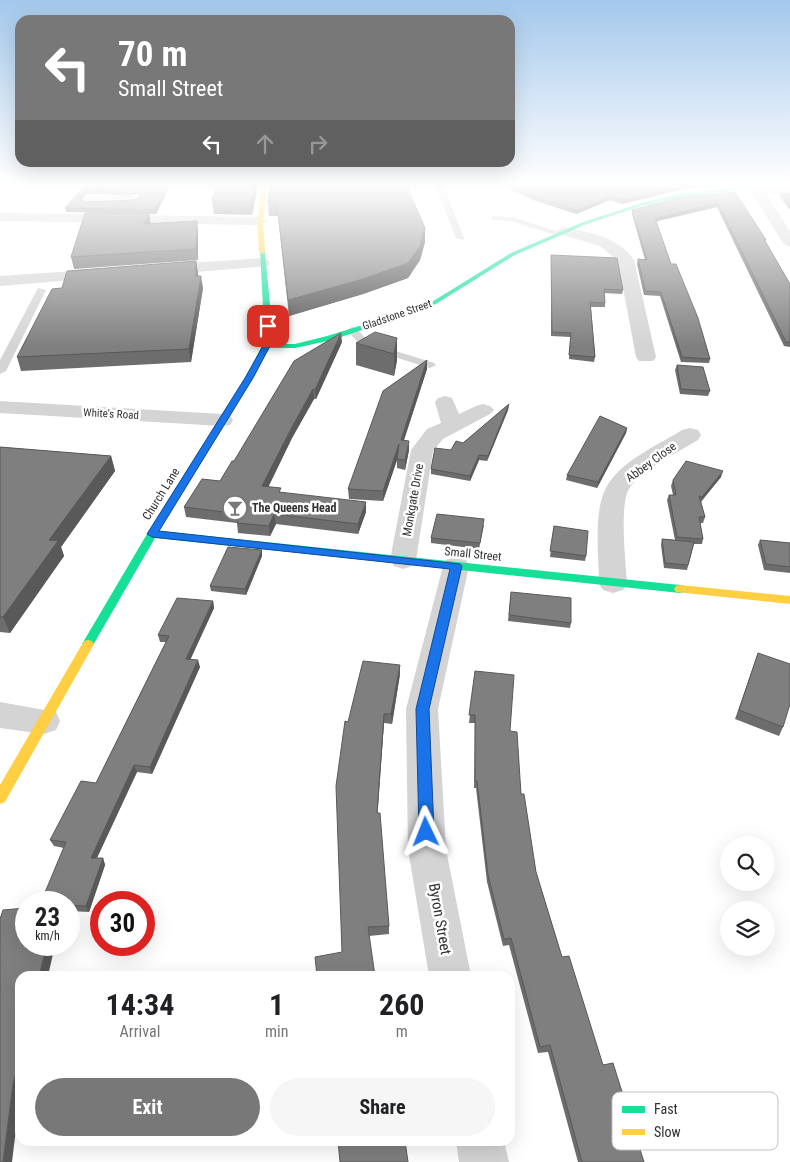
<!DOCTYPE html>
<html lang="en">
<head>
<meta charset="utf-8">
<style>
	:root { --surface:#fff; --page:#f6f6f6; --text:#202124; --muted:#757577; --accent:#787878 }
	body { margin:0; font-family:"Roboto Condensed",sans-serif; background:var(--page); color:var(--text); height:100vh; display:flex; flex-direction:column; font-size:19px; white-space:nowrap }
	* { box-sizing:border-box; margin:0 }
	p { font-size:16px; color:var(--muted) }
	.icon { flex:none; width:28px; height:28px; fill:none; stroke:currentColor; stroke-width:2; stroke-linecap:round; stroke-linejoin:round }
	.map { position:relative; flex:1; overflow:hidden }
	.details { position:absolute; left:15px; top:971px; width:500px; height:175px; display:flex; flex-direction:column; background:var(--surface); border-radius:15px; box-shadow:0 5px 20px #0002 }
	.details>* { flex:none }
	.top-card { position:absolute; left:15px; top:15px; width:500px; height:152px; border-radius:15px; box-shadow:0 5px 20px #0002; background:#787878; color:#fff; overflow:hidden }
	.buttons { position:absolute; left:720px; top:836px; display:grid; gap:10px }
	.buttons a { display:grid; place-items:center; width:55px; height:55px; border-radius:50%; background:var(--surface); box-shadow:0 5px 20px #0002; font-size:25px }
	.speed { position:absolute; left:15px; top:891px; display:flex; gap:10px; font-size:25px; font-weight:700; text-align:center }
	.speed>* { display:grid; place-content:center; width:65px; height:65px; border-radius:50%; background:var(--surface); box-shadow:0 5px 20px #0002; line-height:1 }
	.speed small { font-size:12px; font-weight:400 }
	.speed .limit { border:8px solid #d22; background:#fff; color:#111 }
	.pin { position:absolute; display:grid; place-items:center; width:42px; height:42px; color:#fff; margin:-21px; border-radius:10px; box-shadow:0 2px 8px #0006 }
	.me { position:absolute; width:55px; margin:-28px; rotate:358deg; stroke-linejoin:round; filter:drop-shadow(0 0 4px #0008) }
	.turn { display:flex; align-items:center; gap:18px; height:105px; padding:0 20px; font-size:22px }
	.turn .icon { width:65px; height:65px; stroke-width:2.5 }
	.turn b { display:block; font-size:35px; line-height:42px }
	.lanes { display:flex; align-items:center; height:48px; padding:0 20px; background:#0003; justify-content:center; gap:25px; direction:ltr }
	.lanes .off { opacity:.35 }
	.eta { display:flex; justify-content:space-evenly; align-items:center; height:85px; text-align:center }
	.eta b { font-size:30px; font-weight:700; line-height:35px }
	.action { display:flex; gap:10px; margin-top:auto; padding:10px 20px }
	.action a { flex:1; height:58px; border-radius:30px; background:var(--accent); color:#fff; font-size:20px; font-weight:700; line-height:58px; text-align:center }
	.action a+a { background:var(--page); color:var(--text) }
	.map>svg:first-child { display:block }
</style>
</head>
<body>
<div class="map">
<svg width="790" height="1162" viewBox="0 0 790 1162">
	<rect width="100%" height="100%" fill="#fff"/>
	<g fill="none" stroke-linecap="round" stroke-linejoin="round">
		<!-- lane -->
		<g fill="#d4d4d4" fill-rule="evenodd">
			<path d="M435,185H443L464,238L463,240L456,238Z"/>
			<path d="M492,216L512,217L563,233L559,236L511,221L492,220Z"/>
			<path d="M38,288L46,290L6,371L0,374V360Z"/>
			<path d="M352,327L356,328L370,343L434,363L436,365L430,368L362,347L347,330Z"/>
		</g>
		<!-- street -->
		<g fill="#d4d4d4" fill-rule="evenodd">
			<path d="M739,185H765L790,189V197L765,192L790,231V247L783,243L750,190L741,188Z"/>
			<path d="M131,195L136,196L138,199L136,202L87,204L80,200L87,196Z"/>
			<path d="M0,213L260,217L267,221L260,225L0,221Z"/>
			<path d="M564,227C590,233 618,236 634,260L656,357L653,361H639L636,357L618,261L600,246L559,234L557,231Z"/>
			<path d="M262,258L268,260L270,263L268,266L161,275L153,270L161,265Z"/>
			<path d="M103,269L111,274L109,277L0,286V276Z"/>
			<path d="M445,396L452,398L459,414L476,406L483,404L490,406L494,410L490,414L443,439L433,451L416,560L412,566L403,569L394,566L390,560L411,450L427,429L441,423L435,402L438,398Z"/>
			<path d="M0,401L222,414L230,415L233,420L230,425L222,426L0,413Z"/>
			<path d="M690,428L698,430L701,435L698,440C679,452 641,469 629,489C619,506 626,563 627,584L623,590L613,593L603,590L599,584C599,557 593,512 606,488C620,461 657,446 682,430Z"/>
			<path d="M456,557L466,560L469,566L438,709L446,849L471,976H429L408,849L406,709L443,566L446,560Z"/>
			<path d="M0,702L56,712L60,721L56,730L44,734L0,728Z"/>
			<path d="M456,1141H504L509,1162H459Z"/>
		</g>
		<!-- fast -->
		<path fill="#16e098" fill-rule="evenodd" d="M763,185H778L683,197L642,206L587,224L515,255L431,307L332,340L295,348H269L253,378L159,531L680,585L684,586L686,589L684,592L680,593L155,538L92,647H84L82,644L147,534L245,378L262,346L264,326L260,251L265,252L272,326L270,344H295L327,336L427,305L511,253L583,222L638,204L683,193Z"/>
		<!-- slow -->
		<g fill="#ffcf43" fill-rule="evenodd">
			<path d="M262,185H268L263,221L265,252L262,254L259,252L257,221Z"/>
			<path d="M680,585L790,596V604L676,592L674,589L676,586Z"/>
			<path d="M88,640L92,641L94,644L5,802L0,804V785L84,641Z"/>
		</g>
	</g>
	<!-- wall -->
	<g fill="#6d6d6d" fill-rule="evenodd">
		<path d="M85,185H170L156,214L66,212L65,208ZM87,194L138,195V197L135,200L86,202L81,199Z"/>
		<path d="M217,185H258L252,215L214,214L212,201Z"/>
		<path d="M270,185L425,228V242L420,260L408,278L363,294L289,316L278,216H269L268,203Z"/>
		<path d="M502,185H726L683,189L622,204L610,200L576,214L533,200Z"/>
		<path d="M782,185H790V187L782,186Z"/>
		<path d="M735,192L766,240L765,242L790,284V347L784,346L717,207L656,221L671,264L710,359L709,363L681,362L660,296L644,295L637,264L638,259L645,260L632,214V210Z"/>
		<path d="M781,193L790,194V210L780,197Z"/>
		<path d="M149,214L150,224L198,232V260L74,269L71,257Z"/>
		<path d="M551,255L623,290L622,294L604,293L605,303V307H591L595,357L594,362L569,359L571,337L551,336Z"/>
		<path d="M196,261L198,276L203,288L191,362L21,371L17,357L62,288Z"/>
		<path d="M397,338V360L394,376L356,365V343Z"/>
		<path d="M342,342L316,399H314L292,438L268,487L282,493L366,512L358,534L276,524L270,536L238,533L237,523L186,517L184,507L220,481L234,461Z"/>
		<path d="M427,360V369L404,440L409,450L405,470L397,468V460L383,501L349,499L348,489Z"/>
		<path d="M677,365L710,391L708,396L680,394L675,370Z"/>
		<path d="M509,404L508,410L487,461L479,460L470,481L431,474V469L451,450L463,443Z"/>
		<path d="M627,428L626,433L597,488L566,480L567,475Z"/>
		<path d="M0,447L111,456L115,471L61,547L64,556L10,633L0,632Z"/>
		<path d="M721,477L701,502L705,517L703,523H700L703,539L702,544H694L687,570L664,568L661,545L662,539L675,540L667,500L669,495H673L671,486L673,480Z"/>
		<path d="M484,525L479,549L431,543V538Z"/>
		<path d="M554,526L586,556L585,561L550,557Z"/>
		<path d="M760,540L790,543V573L764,570L758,545Z"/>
		<path d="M262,550V556L246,595L211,591L210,586Z"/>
		<path d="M511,592L571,623L570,628L508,621Z"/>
		<path d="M213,601L214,608L190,659L200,667L152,774L137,772L97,858H103L105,865L89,912L69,911V902L64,848L54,846L50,840L96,783L166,642H160L158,635Z"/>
		<path d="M758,653L783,727L779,736L735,719Z"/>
		<path d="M475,671L510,731L521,794L536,872L562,957L603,1065L644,1162H578L548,1052L538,1053L509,945L503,946L487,882L476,788H474L475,723H469Z"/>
		<path d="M400,674L392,724L384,723L377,813L389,926V934L369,936L348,722Z"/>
	</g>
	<!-- shaded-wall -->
	<g fill="#595959">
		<path d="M168,185H170L156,214L155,210Z"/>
		<path d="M254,185H258L252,215L251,202Z"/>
		<path d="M691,185H726L683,189L622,204L623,200L683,186Z"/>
		<path d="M86,190L87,194L78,201L77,197Z"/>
		<path d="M611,196L610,200L576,214L577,210Z"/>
		<path d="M718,203L717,207L654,222L655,218Z"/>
		<path d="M149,214L151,225L144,224Z"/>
		<path d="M197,221L198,232V260L196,249Z"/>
		<path d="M425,228V242L420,260L408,278L363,294L289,316L288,300Z"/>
		<path d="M196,261L198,273V288L196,276Z"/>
		<path d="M201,276L203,288L191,362L189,349Z"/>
		<path d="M341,333L342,342L316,399L315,390Z"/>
		<path d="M397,338V360L394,376V354Z"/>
		<path d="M427,360V369L401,449V440Z"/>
		<path d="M313,389L314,399L292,438L264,496L262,486L291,429Z"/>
		<path d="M509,404L508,410L487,461L488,456Z"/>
		<path d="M627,428L626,433L597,488L598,482Z"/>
		<path d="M409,441V450L405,470V460Z"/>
		<path d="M399,444L397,460L383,501V491Z"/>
		<path d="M479,455V460L470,481V476Z"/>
		<path d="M111,456L115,471L61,547L64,556L10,633L3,617L49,540Z"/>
		<path d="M723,471L721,477L700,502L702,497Z"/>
		<path d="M366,502V512L358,534V524Z"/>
		<path d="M274,514L276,524L270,536L269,526Z"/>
		<path d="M262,550V556L246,595L245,589Z"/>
		<path d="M213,601L214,608L188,665L186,659Z"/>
		<path d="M198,660L200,667L152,774L150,767Z"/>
		<path d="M400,665V674L392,724L391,714Z"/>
		<path d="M384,714V723L377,822V813Z"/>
		<path d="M134,765L137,772L94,864L91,858Z"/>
		<path d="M103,858L105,865L89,912L86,906Z"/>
		<path d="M47,945H55L48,976H39Z"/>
		<path d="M20,1057V1096L12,1162H3L13,1084Z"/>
	</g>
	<!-- building -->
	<g fill="#7f7f7f" stroke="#595959" fill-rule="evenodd">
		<path d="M85,185H168L155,210L65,208ZM86,190L137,191L139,196L135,200L86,202L77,197Z"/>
		<path d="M217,185H254L251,202L212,201Z"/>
		<path d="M270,185H406L425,228L420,246L408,263L363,279L288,300L277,203H268Z"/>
		<path d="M510,185H691L683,186L623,200L611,196L577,210L533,196Z"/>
		<path d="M735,192L766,240L764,239L790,284V342H786L718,203L655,218L671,264H676L698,318L710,359L682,357L661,292L645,291L638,259L647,260L632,210L684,197Z"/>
		<path d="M781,193L790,194V204Z"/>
		<path d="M85,213L149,214L144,224L197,221L196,249L71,257Z"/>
		<path d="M551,255L617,258L623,290L604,289L605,303L590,302L595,357L569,355L571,333L552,332Z"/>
		<path d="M196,261V276H201L189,349L17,357L52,289L62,288L67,271Z"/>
		<path d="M375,332L397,338L394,354L356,343Z"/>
		<path d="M341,333L315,390L313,389L291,429L262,486L281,488L279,492L366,502L358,524L274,514L269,526L237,523L241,514L184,507L202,479L220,481L232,461H234L294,361Z"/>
		<path d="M427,360L401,440L409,441L405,460L397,459L399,444L383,491L348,489L383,391Z"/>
		<path d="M677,365L703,367L710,391L681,389Z"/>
		<path d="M509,404L488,456L479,455L470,476L431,469L435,448L451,450L456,441L463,443Z"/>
		<path d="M600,416L627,428L598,482L567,475Z"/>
		<path d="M0,447L111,456L49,540L58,541L3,617H0Z"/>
		<path d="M686,461L723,471L702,497L699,496L705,517H699L703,539L677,537L669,495H676L673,480Z"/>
		<path d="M437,514L484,519L480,543L431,538Z"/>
		<path d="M554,526L588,531L586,556L550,551Z"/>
		<path d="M662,539L694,542L688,565L665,563Z"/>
		<path d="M760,540L790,543V567L766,564Z"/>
		<path d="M228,547L262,550L245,589L210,586Z"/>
		<path d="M511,592L571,598V623L509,615Z"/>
		<path d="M177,598L213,601L186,659L198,660L150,767L134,765L91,858H103L86,906L69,905V902H41L66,842L50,840L81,781L96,783L169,636L158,635Z"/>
		<path d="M758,653L790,664V704L783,727L739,710Z"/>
		<path d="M363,661L400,665L391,714H384L377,813H380L389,926L368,927L375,976H317L315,957L342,952L336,786L345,721L348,722Z"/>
		<path d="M475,671L514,675L510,731L517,732L521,794H524L536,872L562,957L569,956L603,1065L613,1063L644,1162H582L550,1045L540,1047L511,938L504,939L488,875L477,781H475V715H469Z"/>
		<path d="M26,908V945H47L39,976H20V1057L13,1084L3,1162H0V919L3,910Z"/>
		<path d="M338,1141H405L408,1162H340Z"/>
	</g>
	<!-- sky -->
	<linearGradient id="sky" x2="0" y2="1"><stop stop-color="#a3c8eb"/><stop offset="0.53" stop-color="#fff"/><stop offset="1" stop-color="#fff" stop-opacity="0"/></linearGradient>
	<rect width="790" height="347" fill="url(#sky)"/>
	<!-- route -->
	<path fill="#1a73e8" stroke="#114b97" d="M268,324L272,326L270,346L253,378L159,531L460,564L462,566L429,709L434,832L432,837L426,839L421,837L419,832L416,709L450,569L152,537L147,534L245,378L263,346L265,326Z"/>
	<!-- icons -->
	<defs>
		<symbol id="bar-ring" viewBox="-11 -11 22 22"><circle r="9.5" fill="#fff" stroke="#787878" stroke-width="1.5"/><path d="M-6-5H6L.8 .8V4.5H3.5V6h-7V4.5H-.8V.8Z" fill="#787878"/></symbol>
	</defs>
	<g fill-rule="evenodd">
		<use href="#bar-ring" x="221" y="494" width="28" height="28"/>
	</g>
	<g text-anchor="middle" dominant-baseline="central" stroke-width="5" stroke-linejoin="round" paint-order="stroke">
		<!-- far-street labels -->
		<g font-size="11" fill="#303030" stroke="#fff">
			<text transform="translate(397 315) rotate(-19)">Gladstone Street</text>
			<text transform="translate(111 414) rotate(3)">White's Road</text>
		</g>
		<!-- street labels -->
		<g font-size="12" fill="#303030" stroke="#fff">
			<text transform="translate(651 462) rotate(-36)">Abbey Close</text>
			<text transform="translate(161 494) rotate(-58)">Church Lane</text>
			<text transform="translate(413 500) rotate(-80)">Monkgate Drive</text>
			<text transform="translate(473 554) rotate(6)">Small Street</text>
		</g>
		<!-- poi labels -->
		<g font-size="12" font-weight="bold" fill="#303030" stroke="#fff" text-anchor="start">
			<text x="252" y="508">The Queens Head</text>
		</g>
		<!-- near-street labels -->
		<g font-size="15" fill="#303030" stroke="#fff">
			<text transform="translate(440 919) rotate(80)">Byron Street</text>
		</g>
	</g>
	<!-- legend -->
	<rect x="612" y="1092" width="166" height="58" rx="8" fill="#fff" stroke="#c1c1c1" stroke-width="1"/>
	<rect x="622" y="1106" width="23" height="7" fill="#16e098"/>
	<rect x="622" y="1129" width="23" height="6" fill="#ffcf43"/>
	<g font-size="14" fill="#303030">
		<text x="654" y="1114">Fast</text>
		<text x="654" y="1137">Slow</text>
	</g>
</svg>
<div class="buttons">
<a><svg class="icon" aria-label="search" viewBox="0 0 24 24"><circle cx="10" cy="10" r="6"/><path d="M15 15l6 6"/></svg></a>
<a><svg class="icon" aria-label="layers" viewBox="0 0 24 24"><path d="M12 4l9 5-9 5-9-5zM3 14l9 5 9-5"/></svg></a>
</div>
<div class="speed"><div>23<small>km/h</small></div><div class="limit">30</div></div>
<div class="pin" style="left:268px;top:326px;background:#d93025"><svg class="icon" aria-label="arrive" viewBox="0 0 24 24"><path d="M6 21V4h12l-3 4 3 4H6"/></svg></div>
<svg class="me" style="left:426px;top:832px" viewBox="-20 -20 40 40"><path d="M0-17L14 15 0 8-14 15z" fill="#1a73e8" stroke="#fff" stroke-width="4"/></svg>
<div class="top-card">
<div class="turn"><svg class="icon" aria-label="left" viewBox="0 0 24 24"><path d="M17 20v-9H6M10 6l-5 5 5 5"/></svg><div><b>70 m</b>Small Street</div></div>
<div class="lanes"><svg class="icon" aria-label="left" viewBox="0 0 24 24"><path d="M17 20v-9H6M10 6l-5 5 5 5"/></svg><svg class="icon off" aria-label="ahead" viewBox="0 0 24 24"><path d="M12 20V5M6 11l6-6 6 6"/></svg><svg class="icon off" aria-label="right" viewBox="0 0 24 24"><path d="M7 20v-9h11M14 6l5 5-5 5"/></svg></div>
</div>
<section class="details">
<div class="eta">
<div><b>14:34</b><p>Arrival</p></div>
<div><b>1</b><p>min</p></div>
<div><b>260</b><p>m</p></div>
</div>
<div class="action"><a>Exit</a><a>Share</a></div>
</section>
</div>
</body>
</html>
